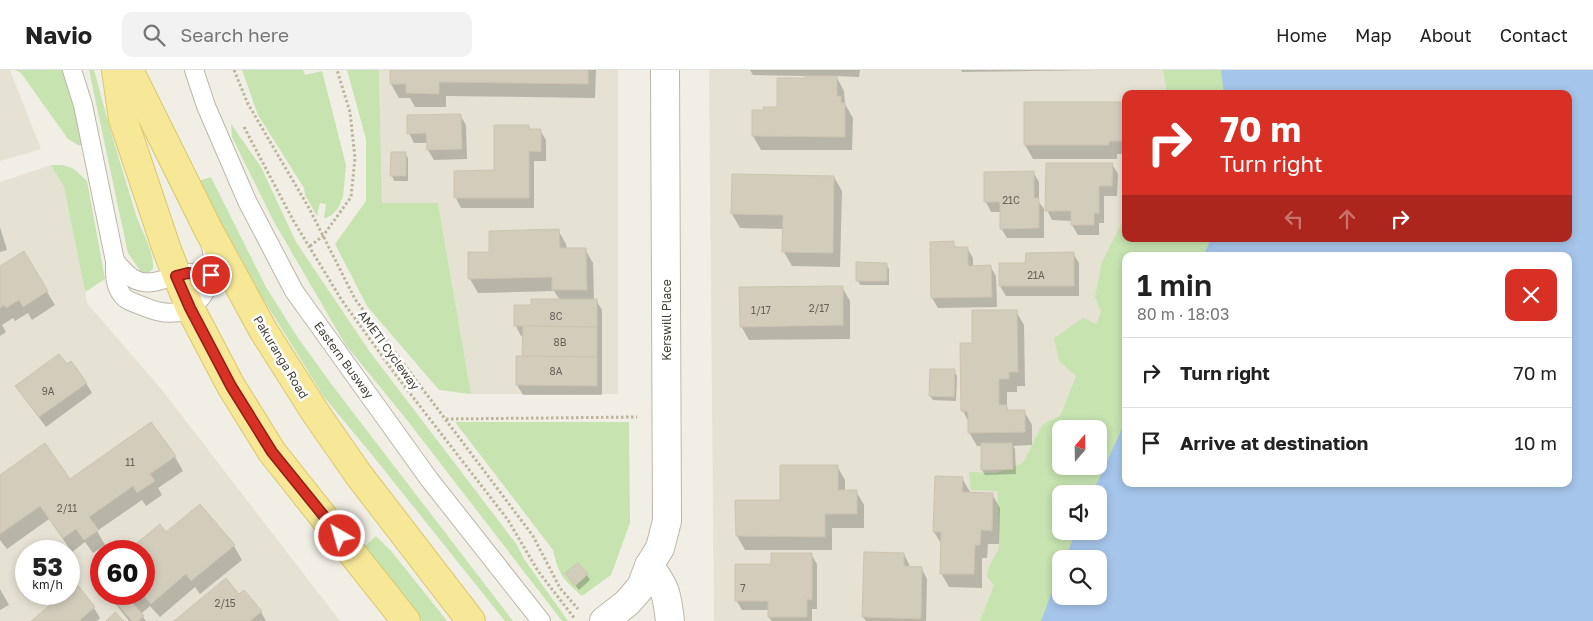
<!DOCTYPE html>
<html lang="en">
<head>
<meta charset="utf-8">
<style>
	:root { --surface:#fff; --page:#f2f2f2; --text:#222; --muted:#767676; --line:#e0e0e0 }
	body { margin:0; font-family:"Golos Text",sans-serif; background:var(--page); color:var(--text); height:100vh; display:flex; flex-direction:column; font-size:19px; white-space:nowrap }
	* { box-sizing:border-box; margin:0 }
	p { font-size:16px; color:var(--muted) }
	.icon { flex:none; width:28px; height:28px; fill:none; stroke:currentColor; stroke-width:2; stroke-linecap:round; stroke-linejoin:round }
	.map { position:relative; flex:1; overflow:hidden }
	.panel { position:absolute; left:1122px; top:182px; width:450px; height:235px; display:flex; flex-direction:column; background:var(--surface); border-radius:10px; box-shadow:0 2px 8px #0003 }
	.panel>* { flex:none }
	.hud { position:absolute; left:1122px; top:20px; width:450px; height:152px; border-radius:10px; box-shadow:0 2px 8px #0003; background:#d93025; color:#fff; overflow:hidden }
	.needle { width:32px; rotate:20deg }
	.controls { position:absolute; left:1052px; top:350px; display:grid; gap:10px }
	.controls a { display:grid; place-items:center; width:55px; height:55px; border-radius:10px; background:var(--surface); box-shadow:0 2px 8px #0003; font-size:25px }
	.speed { position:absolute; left:15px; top:470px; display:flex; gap:10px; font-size:25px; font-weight:700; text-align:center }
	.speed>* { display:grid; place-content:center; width:65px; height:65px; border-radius:50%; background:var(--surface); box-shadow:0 2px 8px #0003; line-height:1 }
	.speed small { font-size:12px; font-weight:400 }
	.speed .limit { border:8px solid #d22; background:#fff; color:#111 }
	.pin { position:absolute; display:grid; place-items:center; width:42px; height:42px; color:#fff; margin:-21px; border:2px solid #fff; border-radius:50%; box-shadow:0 1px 5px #0007 }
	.me { position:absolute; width:55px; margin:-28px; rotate:322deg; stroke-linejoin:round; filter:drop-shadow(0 0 4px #0008) }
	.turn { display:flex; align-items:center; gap:18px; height:105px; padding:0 15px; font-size:22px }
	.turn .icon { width:65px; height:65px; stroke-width:2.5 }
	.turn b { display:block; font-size:35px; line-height:42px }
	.lanes { display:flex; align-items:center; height:48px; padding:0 15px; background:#0003; justify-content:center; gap:25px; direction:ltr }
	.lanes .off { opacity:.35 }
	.round { display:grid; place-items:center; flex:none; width:52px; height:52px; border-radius:10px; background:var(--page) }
	.summary { display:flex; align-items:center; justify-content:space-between; height:85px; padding:0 15px }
	h1 { font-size:30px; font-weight:600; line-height:38px }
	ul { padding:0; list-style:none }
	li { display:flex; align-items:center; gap:15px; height:70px; padding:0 15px; border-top:1px solid var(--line) }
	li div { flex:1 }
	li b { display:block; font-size:19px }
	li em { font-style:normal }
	header { display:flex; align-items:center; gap:30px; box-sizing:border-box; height:70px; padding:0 25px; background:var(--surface); border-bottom:1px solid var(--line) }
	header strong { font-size:24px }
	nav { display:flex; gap:28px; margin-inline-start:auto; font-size:18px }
	.search { width:350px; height:45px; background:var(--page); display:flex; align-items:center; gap:12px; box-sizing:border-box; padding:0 18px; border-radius:10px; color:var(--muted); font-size:19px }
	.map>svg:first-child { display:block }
</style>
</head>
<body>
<header>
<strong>Navio</strong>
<div class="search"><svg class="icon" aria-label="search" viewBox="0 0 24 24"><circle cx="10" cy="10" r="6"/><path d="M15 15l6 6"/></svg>Search here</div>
<nav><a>Home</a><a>Map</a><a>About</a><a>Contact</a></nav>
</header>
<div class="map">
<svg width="1593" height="551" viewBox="0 0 1593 551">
	<rect width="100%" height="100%" fill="#f1efe5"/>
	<!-- residential -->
	<g fill="#e5e1d3" fill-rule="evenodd">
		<path d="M0,0H10L41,79L0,91Z"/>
		<path d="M379,0H618V324H471L438,133H382Z"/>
		<path d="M709,0H1163L1166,24H1126V169H1129L980,551H714Z"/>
		<path d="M51,95L64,117L87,233L162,320L340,551H0V112ZM26,481H69V524H26ZM101,481H144V524H101Z"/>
	</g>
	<!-- green -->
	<g fill="#c6e3b0" fill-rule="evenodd">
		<path d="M15,0H68L83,75H78L68,69L21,3Z"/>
		<path d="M89,0H94C107,50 122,99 137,148C143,164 154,181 153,199L148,203L141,202L128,183Z"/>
		<path d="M242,0H303L305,5L322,1L346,95L343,127L338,138L332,145L326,148H324L326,134L320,133L317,146L305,125L304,118L258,45Z"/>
		<path d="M347,0H379L382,133H438L471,324L439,320L367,236L335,174L366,131V69Z"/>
		<path d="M1163,0H1593V551H980L994,515L987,507L988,499L999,478L998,421L971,420L969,402L996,403L1023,393L1042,355L1060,346L1076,306L1059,291L1054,268L1083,248L1096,254L1101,241L1095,227L1102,192L1126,145V169H1569V24H1164L1166,19ZM1126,186H1569V414H1126ZM1061,359H1099V396H1061ZM1061,424H1099V461H1061ZM1061,489H1099V526H1061Z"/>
		<path d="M231,54L261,97L296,172L370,282L517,475L524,489L568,551H562L407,350L345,274L273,150L232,67Z"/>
		<path d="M51,95H63L74,99L87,111L105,209L85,222L64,117Z"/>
		<path d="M211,107L266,217L298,268L332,315L513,551H505L373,386L324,327L262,227L198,111Z"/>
		<path d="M455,352H629L630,453L611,505L582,526C563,509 559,506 553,480Z"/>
		<path d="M376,466L392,482L447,551H422L365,476Z"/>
	</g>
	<!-- water -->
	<path fill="#a5c5ea" d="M1221,0H1593V551H1041L1061,498V526H1099V489H1065L1076,461H1099V424H1092L1126,350V414H1569V186H1203L1211,169H1569V24H1224Z"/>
	<!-- shadow -->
	<g fill="#0003">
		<path d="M391,0H596L595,28L446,26V37H415L410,28H399L391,14Z"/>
		<path d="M750,0H860L859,7L836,6L844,21L845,34L853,48L852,80H761L753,66L765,41L778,38L807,9L806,6L753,5Z"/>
		<path d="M961,0H1097L962,2Z"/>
		<path d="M1025,33L1126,34V84H1117V89H1033L1025,75Z"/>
		<path d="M460,45L466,55L467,89L434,90L428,80V73H414L409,63Z"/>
		<path d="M528,56L531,60H540L546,70V91H534V138H461L456,128V102H495Z"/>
		<path d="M405,83L408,88V111H394L392,106Z"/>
		<path d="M1112,94L1118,104L1117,126H1104V153H1099V165H1078L1072,155V151L1052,150L1047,140Z"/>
		<path d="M1033,102L1039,112V132L1044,139V168H1007L1001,158V142H991L986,132Z"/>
		<path d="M834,107L842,121L840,197L792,196L784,182V159L740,158L732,144Z"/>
		<path d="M0,157L7,180L0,182Z"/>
		<path d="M558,160L566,174L567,179H585L593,193L594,230H596L602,240V325H523L517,315L524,288V266H521L516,256L532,236L560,230L554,221L478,223L470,209L491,183Z"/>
		<path d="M953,173L956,178H967L973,188V197L990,196L996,206L997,237L938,238L932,228Z"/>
		<path d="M1073,183L1079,193V226H1006L1000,216V194H1027Z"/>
		<path d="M886,194L889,199V215H860L858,210Z"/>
		<path d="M0,198L47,222L55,235L32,250L28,243L15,251L13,248L2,255L6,262L0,266Z"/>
		<path d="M842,217L850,231V269L749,270L741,256Z"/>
		<path d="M1016,241L1024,255L1025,316H1017V322H1007V337L1009,341H1024L1032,355V375L1013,376L1015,379L1016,404L985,405L982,400V376H977L969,362V353L963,341L974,274Z"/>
		<path d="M66,296L86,313L92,323L46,357L23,326Z"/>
		<path d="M954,301L957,306L956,331L933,330L930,326Z"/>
		<path d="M175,387L183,401L158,418L162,425L146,436L142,430L97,461L105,475L93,483L85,472L72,482L49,449L7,479L0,470V407L70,410Z"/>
		<path d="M837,396L845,410V421H856L864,435V458H832V480H745L737,466V432L781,431Z"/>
		<path d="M962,408L970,422L992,424L1000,438L999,474H988L987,488H982V518L949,517L941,503L942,475L934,462Z"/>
		<path d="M160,456L166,463L234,476L242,490L200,524L195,517L160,547L150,536L141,544L146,551H129L108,524H144V481H129Z"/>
		<path d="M811,484L817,494V539H812V551H772L769,547V540H742L736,530L772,495Z"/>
		<path d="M904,484L909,494V498L922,499L927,509L926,551H866L863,547Z"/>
		<path d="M566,504L587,505L590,510L579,520Z"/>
		<path d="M76,515L94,538L100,548L97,551H33L65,524H69V521Z"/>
		<path d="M0,519L9,535L0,540Z"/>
		<path d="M244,522L261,542L266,551H176L239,526Z"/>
	</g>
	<!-- building -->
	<g fill="#d2ccbb" stroke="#ccc4af">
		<path d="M390,0H588V14L439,12V24L406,23V14H390Z"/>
		<path d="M805,6H837V26H841V33H845V67L752,66V40H764L763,37H777V8H805Z"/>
		<path d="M1024,32H1126V71H1109V75H1024Z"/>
		<path d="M461,44L462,79L427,80L426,63L407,64V45Z"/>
		<path d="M494,55H529V59H541V82L529,81V128H454V101L494,100Z"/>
		<path d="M391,82H406V106H390Z"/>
		<path d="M1046,93H1113L1112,116H1099V143H1094V155H1071V141H1045Z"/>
		<path d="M1034,101V128H1039V158L1000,159V132H984V102Z"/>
		<path d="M732,104L834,106L833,183L782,182L783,145L731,144Z"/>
		<path d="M559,159L560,178H586L587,220H552V207L468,209V182H489V161Z"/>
		<path d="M954,171V177H968V196L991,195L992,227L931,228L930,172Z"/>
		<path d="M24,181L48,221L23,237L19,230L6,238L4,235L0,238V196Z"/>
		<path d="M1074,182V216H999V193H1025L1026,183Z"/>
		<path d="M856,192L887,193V211H856Z"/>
		<path d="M843,216V255L740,257L739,217Z"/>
		<path d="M531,229H597V257L514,256V235H531Z"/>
		<path d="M972,240H1017L1018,302H1009V309H999V335H1007V340H1025V362L968,363V342L961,341L960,273H972Z"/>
		<path d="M523,256L597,257V287H522Z"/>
		<path d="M59,284L67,294L71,291L87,313L39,347L15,316Z"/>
		<path d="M516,286L597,287V316L516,315Z"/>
		<path d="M930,299H955L954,327L929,326Z"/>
		<path d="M151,352L176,386L150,404L155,411L137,423L133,416L89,447L99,460L84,470L76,459L63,468L40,436L0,464V405L45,373L70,409Z"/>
		<path d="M981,373H1012L1013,399L981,400Z"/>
		<path d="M780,395H838V420H857V444H825V467L736,466L735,430H780Z"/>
		<path d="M935,406L963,407L962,422L993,423L992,461L981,460L980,475H975L974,504H940L941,462H933Z"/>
		<path d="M200,434L235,475L191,511L186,504L151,534L142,524H144V481H127L160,454L166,462Z"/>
		<path d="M864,482L904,483V496L922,497L921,549L862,547Z"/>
		<path d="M771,483H812V530L807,529V547H768V531H735V494H771Z"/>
		<path d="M578,493L588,504L575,516L565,503Z"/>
		<path d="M226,508L239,524L244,520L262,541L250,551H174Z"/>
		<path d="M76,513L95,537L80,550L81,551H31L63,524H69V519Z"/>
		<path d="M109,524H140L131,531L144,546L138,551H132Z"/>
		<path d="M115,542L124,551H106Z"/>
	</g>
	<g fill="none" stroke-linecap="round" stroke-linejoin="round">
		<defs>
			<g id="lane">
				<path d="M72,0L83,35L115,191C115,204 114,214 122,225C126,231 138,234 145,237C185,254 211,231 213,190C213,184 211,177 210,171"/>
				<path d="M194,0L206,36L247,131L294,221L429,409L541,551"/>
				<path d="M115,191C120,197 126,204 132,208C151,220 170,204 189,203C200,202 210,205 220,209"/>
			</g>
			<g id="street">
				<path d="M649,496C666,517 667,525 670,551"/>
				<path d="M604,551L627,533L641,517L649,496L660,478L667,451L665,0"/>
			</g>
			<g id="primary">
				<path d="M116,0L123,49L167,180L190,238L231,316L272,382L406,551"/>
				<path d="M129,0L208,159L263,260L315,342L358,404L471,551"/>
			</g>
		</defs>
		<!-- lane casing -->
		<use href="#lane" stroke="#bcb7a8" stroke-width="20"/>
		<!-- street casing -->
		<use href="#street" stroke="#bcb7a8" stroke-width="30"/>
		<!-- primary casing -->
		<use href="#primary" stroke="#dac76a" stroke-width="30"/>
		<!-- path -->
		<g stroke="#bcb59b" stroke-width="3" stroke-dasharray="2.5 2.5" stroke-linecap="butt">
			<path d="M234,0L248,34L309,138L355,229L533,466L560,518L578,539"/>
			<path d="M244,57L293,150L341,229L395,304L508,450L538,501L575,549"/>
			<path d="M310,176L323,166L351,127L355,88L350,42L337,0"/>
			<path d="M446,349L637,347"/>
		</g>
		<!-- lane -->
		<use href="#lane" stroke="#fff" stroke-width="18"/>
		<!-- street -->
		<use href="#street" stroke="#fff" stroke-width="28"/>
		<!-- primary -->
		<use href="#primary" stroke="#f7e898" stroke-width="28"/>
	</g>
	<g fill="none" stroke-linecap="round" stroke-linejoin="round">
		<defs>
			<path id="route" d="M211,205L188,203L176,206L190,238L231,316L272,382L340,466"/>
		</defs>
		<!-- route casing -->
		<use href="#route" stroke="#8d1f18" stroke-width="12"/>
		<!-- route -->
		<use href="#route" stroke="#d93025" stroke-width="9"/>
	</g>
	<g text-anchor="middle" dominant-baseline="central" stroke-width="5" stroke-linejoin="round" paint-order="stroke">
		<!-- number labels -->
		<g font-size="10" fill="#676256">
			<text x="1011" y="130">21C</text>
			<text x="1036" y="205">21A</text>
			<text x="819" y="238">2/17</text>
			<text x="761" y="240">1/17</text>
			<text x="556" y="246">8C</text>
			<text x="560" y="272">8B</text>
			<text x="556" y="301">8A</text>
			<text x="48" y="321">9A</text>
			<text x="130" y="392">11</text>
			<text x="67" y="438">2/11</text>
			<text x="743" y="518">7</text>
			<text x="225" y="533">2/15</text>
		</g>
		<!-- street labels -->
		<g font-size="12" fill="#433f35" stroke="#fff">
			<text transform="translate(666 250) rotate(-90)">Kerswill Place</text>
			<text transform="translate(389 280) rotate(54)">AMETI Cycleway</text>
			<text transform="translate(281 287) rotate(59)">Pakuranga Road</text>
			<text transform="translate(344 290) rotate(54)">Eastern Busway</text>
		</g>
	</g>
</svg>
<div class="controls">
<a><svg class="needle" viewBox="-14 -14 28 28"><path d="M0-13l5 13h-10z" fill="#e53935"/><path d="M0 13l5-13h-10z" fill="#767676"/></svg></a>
<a><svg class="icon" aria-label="sound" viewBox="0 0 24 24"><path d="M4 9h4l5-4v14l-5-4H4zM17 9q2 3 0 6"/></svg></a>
<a><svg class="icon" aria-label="search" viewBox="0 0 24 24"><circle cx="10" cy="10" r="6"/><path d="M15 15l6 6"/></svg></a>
</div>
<div class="speed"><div>53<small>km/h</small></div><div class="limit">60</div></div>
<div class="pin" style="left:211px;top:205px;background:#d93025"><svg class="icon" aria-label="arrive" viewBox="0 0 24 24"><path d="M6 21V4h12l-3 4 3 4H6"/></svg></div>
<svg class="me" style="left:340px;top:466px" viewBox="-20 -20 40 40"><circle r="17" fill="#d93025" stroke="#fff" stroke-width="3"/><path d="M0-11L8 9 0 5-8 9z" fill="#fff"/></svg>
<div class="hud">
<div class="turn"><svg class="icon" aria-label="right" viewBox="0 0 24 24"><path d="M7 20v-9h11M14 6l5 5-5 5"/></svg><div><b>70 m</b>Turn right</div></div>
<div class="lanes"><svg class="icon off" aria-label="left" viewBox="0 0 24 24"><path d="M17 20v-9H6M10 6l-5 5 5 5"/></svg><svg class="icon off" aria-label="ahead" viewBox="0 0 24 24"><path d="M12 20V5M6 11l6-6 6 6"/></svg><svg class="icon" aria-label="right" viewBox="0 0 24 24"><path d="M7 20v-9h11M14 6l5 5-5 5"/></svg></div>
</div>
<section class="panel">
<div class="summary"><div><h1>1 min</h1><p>80 m · 18:03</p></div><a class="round" style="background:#d93025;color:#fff"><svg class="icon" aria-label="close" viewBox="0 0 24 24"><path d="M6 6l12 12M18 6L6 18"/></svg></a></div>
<ul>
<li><svg class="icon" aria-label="right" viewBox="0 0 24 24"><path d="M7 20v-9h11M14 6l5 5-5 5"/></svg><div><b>Turn right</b></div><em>70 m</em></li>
<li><svg class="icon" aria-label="arrive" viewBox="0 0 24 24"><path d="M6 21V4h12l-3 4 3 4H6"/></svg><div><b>Arrive at destination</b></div><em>10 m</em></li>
</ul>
</section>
</div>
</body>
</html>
